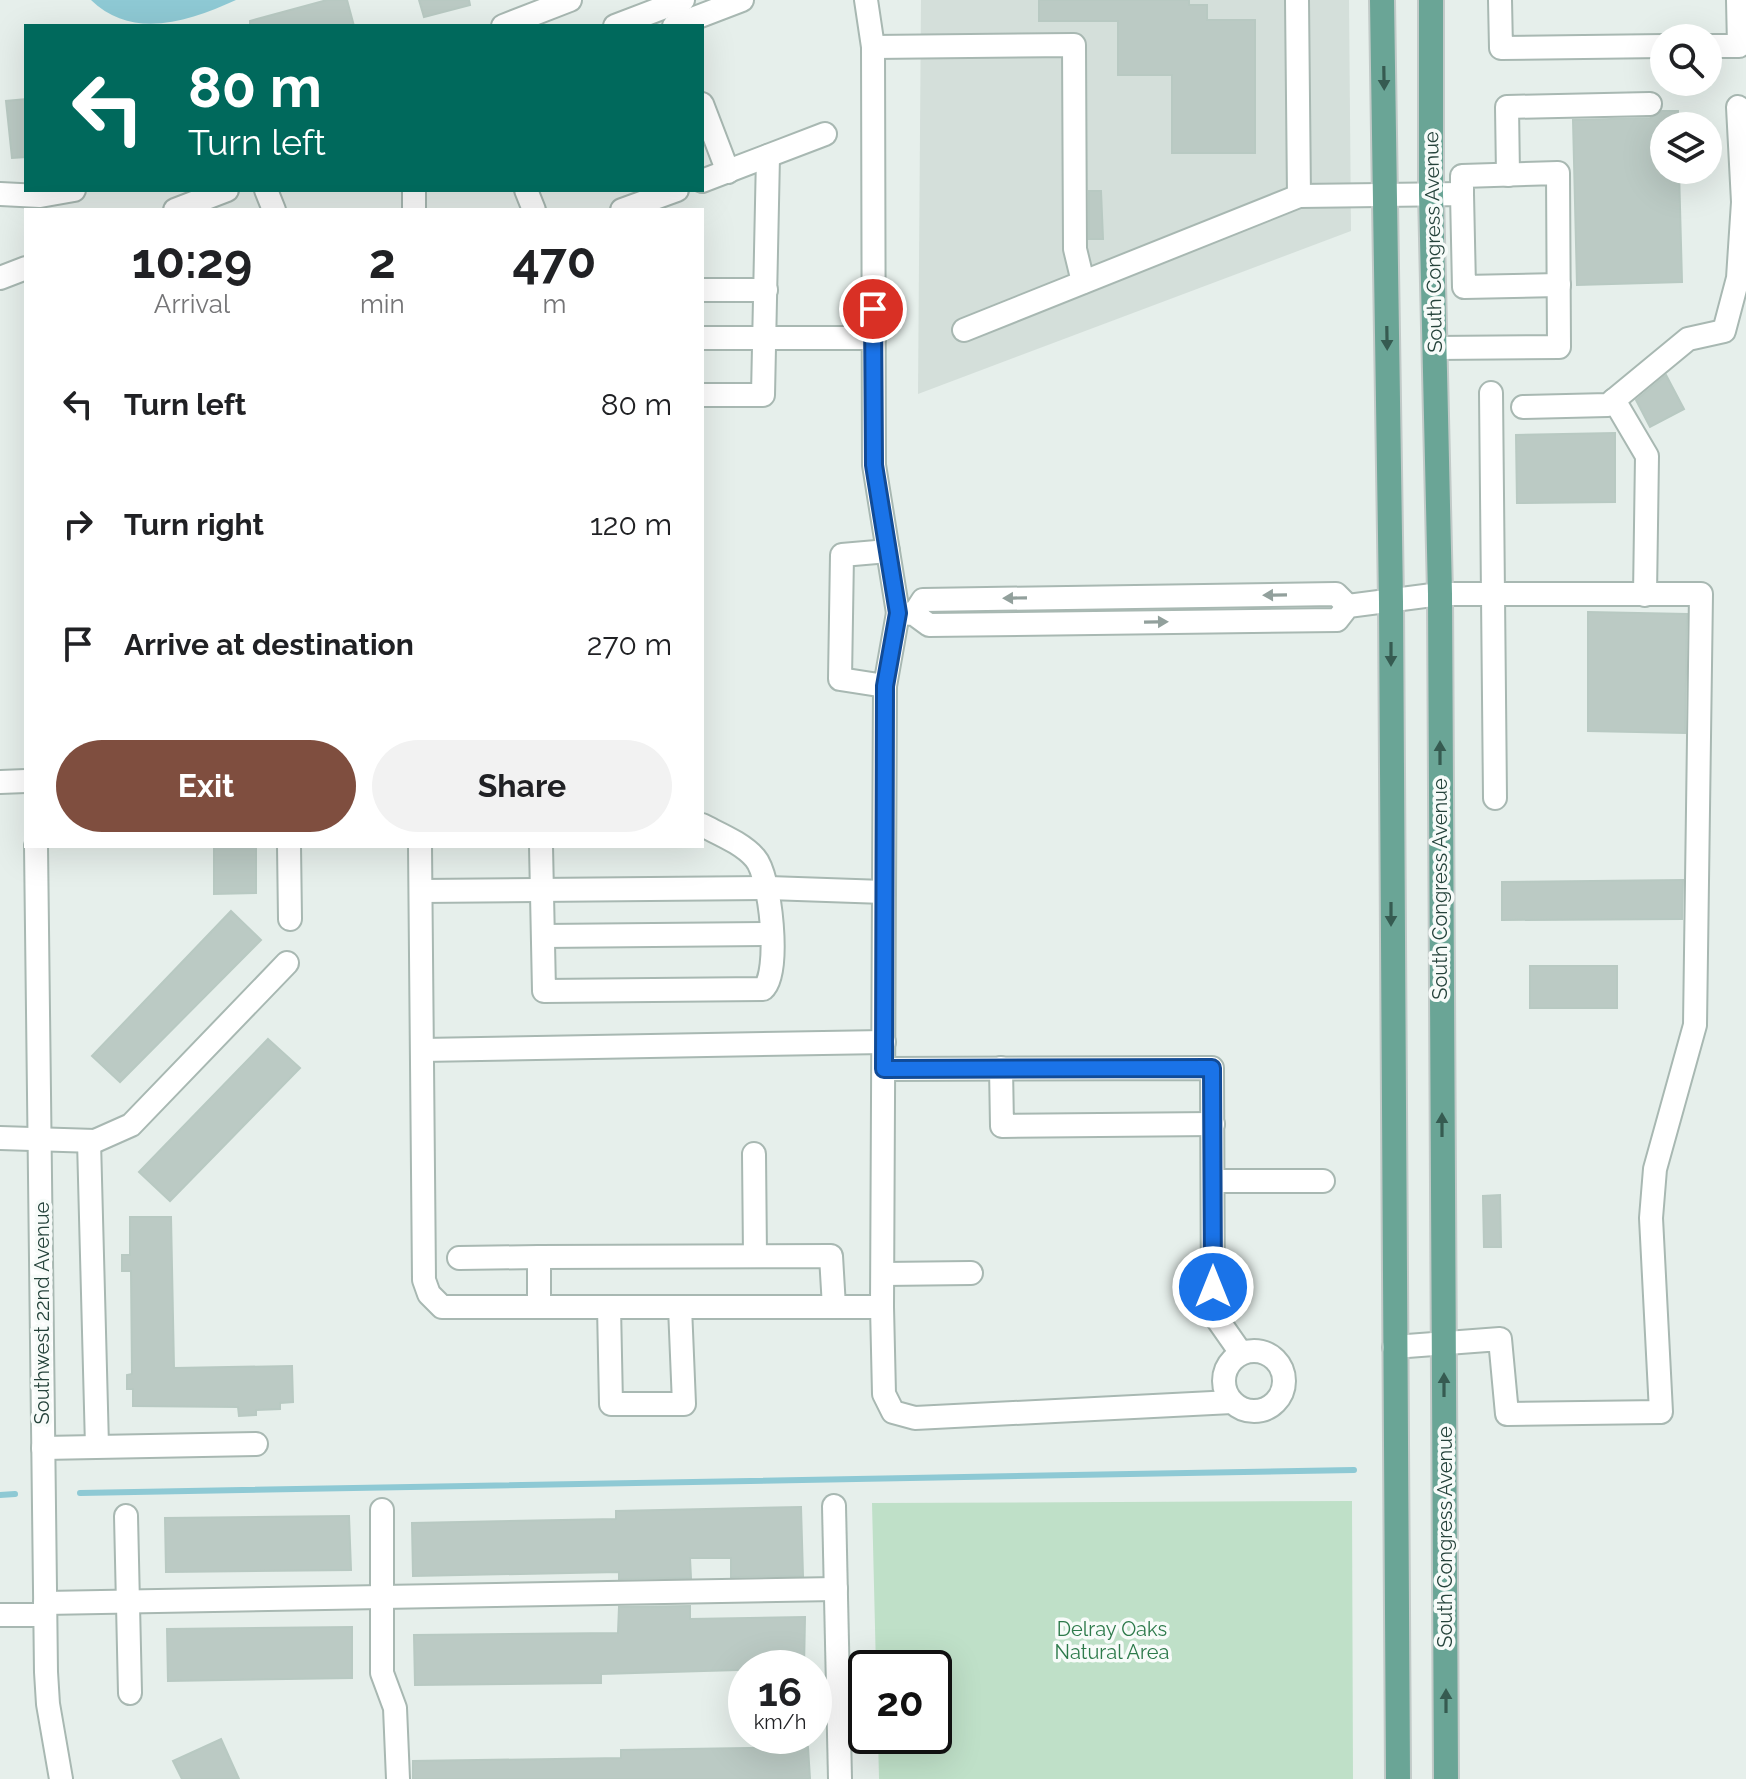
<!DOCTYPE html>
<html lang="en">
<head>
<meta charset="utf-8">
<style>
	:root { --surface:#fff; --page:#f2f2f2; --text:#202124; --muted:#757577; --accent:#7f4e3f }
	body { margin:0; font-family:Raleway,sans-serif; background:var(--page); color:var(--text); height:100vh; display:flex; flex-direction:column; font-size:30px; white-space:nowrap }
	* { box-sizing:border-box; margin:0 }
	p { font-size:26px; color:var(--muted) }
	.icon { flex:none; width:44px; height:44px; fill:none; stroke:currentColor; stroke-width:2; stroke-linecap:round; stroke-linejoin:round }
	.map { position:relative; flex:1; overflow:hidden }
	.panel { position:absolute; left:24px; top:208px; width:680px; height:640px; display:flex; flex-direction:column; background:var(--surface); border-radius:0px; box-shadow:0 8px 32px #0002 }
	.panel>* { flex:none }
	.top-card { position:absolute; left:24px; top:24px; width:680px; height:168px; border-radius:0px; box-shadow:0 8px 32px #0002; background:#00695c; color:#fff; overflow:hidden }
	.tools { position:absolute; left:1650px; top:24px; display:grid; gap:16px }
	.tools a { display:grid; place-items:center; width:72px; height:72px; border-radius:50%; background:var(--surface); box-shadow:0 8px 32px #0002; font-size:40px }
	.speed { position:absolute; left:728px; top:1650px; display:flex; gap:16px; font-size:40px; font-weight:700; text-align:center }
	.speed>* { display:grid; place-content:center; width:104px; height:104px; border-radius:50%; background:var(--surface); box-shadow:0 8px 32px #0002; line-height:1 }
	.speed small { font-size:20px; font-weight:400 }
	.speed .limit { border:4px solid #111; border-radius:12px; background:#fff; color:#111 }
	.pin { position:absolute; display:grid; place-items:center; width:68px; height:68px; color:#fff; margin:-34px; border:4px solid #fff; border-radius:50%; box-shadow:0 2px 8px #0007 }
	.me { position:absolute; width:88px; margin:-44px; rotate:0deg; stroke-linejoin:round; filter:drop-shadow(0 0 6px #0008) }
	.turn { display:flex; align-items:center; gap:28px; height:168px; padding:0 32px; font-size:36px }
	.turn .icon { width:104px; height:104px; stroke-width:2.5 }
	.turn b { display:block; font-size:56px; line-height:68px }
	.eta { display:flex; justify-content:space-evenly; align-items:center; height:136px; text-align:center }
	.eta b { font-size:48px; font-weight:700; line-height:56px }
	.cta { display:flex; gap:16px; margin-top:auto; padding:16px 32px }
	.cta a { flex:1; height:92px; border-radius:48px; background:var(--accent); color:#fff; font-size:32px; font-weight:700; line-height:92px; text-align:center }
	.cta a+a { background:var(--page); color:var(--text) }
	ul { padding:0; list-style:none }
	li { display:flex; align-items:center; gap:24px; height:120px; padding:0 32px }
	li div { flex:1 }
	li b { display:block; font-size:30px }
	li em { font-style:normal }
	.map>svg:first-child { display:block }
</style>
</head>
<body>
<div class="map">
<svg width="1746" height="1779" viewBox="0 0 1746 1779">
	<rect width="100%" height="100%" fill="#e6efeb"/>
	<!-- built -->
	<path fill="#d4dfda" d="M921,0H1349L1351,231L918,394Z"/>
	<!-- green -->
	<path fill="#bfe0c8" d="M1352,1501L1353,1779H879L878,1736H934V1668H876L872,1503Z"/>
	<!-- water -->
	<path fill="#8ec9d4" d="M91,0H236C188,22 132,40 91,0Z"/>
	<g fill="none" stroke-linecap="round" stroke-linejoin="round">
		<!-- stream -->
		<g stroke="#8ec9d4" stroke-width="6">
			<path d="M80,1493L1354,1470"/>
			<path d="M0,1495L15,1494"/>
		</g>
	</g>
	<!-- building -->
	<g fill="#bbcac4" stroke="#b8c9c2" stroke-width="2">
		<path d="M327,0H347L354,26H250V21Z"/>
		<path d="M419,0H469L470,5L424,17Z"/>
		<path d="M1039,0H1189V5H1207V20H1255V153H1172V75H1118V21H1039Z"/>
		<path d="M26,99V157L12,158L6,101Z"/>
		<path d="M1662,111H1678V126H1664V170H1679L1682,282L1577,285L1573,120L1650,118Z"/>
		<path d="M1089,191H1101L1103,239H1089Z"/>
		<path d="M1666,375L1684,409L1650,427L1636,400Z"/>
		<path d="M1615,433V502L1517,503L1516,435Z"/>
		<path d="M1588,612L1687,614L1685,733L1588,731Z"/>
		<path d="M214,846H256V893L214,894Z"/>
		<path d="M1683,880L1682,919L1502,920V882Z"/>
		<path d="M231,911L261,940L120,1082L92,1056Z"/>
		<rect x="1530" y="966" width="87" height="42"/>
		<path d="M268,1039L300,1068L170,1201L139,1172Z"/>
		<path d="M1500,1195L1501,1247H1484L1483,1196Z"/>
		<path d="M130,1217H171L174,1368L292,1366L293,1402L280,1403V1409L256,1410V1415L239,1416L238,1407L133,1406V1389H127V1375L132,1374L131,1271H122V1255H130Z"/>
		<path d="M801,1507L803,1576L731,1577V1558H690L691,1578L619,1579V1572L413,1576L412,1523L616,1519V1511Z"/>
		<path d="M349,1516L351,1570L166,1572L165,1518Z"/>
		<path d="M690,1606V1619L805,1617L804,1668L601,1674V1683L415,1685L414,1635L618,1633L619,1607Z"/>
		<path d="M352,1627V1678L168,1681L167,1629Z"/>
		<path d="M221,1739L239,1779H182L173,1761Z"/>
		<path d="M808,1747L810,1779H413V1761L621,1758V1750Z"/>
	</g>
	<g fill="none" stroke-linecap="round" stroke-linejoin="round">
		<defs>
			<g id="minor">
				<path d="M866,0L873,47L874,465L898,613L914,614L929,625L1337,620L1348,606L1440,594H1701L1695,1025L1655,1169L1651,1218L1661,1412L1507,1414L1500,1339L1394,1347"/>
				<path d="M1297,0L1299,196"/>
				<path d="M1500,0L1501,48L1664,46"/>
				<path d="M503,26L570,0"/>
				<path d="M615,26L683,0"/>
				<path d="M674,26L742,0"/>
				<path d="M1708,46H1739L1738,0"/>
				<path d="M873,47L1074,45L1075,249L1083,282"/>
				<path d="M702,104L728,172"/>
				<path d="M1508,175L1507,107L1650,104"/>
				<path d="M702,181L825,134"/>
				<path d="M266,190L274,210"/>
				<path d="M414,190V210"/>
				<path d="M526,190L534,210"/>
				<path d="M0,194L40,196L74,190"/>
				<path d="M175,210L227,190"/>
				<path d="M622,210L677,190"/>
				<path d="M0,278L26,268"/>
				<path d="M702,290H766"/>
				<path d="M964,330L1299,196L1462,194L1464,287L1559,285"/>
				<path d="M702,338H874"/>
				<path d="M1435,348L1559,347L1558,173L1462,176V194"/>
				<path d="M1491,393L1495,798"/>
				<path d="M702,395H763L768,156"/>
				<path d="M1614,400L1647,456L1645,595"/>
				<path d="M1523,407L1608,405L1688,339L1724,331L1738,278L1743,202L1738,107"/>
				<path d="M888,551L842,555L840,679L885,686L898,613"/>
				<path d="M914,614L923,600L1336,594L1348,606"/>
				<path d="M0,782L26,781"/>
				<path d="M36,846L46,1672L48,1704L61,1779"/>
				<path d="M289,846L290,919"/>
				<path d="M420,846L424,1280L429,1294L442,1307H882L885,686"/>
				<path d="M541,846L544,991L763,989C781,974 771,876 755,858C742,843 719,834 702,825"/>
				<path d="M421,891L769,888L884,892"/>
				<path d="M543,936L770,934"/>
				<path d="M422,1050L884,1042"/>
				<path d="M1001,1068L1002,1126L1213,1124"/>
				<path d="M884,1069L1212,1068L1213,1313L1241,1353"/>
				<path d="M0,1138L95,1141L131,1125L287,963"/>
				<path d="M89,1141L97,1446"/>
				<path d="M754,1154L755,1256"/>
				<path d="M1213,1181H1323"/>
				<path d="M459,1258L539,1257"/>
				<path d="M883,1274L971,1273"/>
				<path d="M539,1307V1257L831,1256L834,1307"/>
				<path d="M609,1307L611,1404H684L680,1307"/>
				<path d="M882,1307L884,1394L893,1412L915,1418L1232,1402"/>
				<circle cx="1254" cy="1381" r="30"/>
				<path d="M43,1448L256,1444"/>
				<path d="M834,1506L840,1779"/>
				<path d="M382,1510V1673L395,1708L398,1779"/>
				<path d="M126,1516L130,1693"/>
				<path d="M45,1603L836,1589"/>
				<path d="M0,1615H45"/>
			</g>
			<g id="major">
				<path d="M1382,0L1391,602L1398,1779"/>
				<path d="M1431,0V194L1440,594L1446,1779"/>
			</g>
		</defs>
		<!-- minor casing -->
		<use href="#minor" stroke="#a8b8b2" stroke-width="26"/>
		<!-- major casing -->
		<use href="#major" stroke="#c2cac8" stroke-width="28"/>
		<!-- minor -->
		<use href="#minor" stroke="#fff" stroke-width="22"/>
		<!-- major -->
		<use href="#major" stroke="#6aa596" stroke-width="24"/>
	</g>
	<!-- one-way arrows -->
	<defs><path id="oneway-solid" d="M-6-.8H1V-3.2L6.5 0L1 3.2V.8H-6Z" transform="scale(2)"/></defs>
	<g fill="#365b51">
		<use href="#oneway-solid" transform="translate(1384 78) rotate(89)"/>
		<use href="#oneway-solid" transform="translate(1387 338) rotate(89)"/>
		<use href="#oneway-solid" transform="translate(1391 654) rotate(90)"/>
		<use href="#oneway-solid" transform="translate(1440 753) rotate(-90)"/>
		<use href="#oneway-solid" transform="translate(1391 914) rotate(90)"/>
		<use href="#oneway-solid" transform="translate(1442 1125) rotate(-90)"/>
		<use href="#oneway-solid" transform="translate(1444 1385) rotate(-90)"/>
		<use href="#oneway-solid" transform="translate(1446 1701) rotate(-90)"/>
	</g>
	<g fill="#92a09c">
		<use href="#oneway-solid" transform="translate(1275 595) rotate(179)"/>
		<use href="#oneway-solid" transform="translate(1015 598) rotate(179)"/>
		<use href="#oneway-solid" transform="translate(1156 622) rotate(-1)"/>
	</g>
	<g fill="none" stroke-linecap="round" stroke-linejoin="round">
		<defs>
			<path id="route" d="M873,309L874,465L898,613L885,686L884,1069L1212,1068L1213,1287"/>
		</defs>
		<!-- route casing -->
		<use href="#route" stroke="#114b97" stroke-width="20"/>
		<!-- route -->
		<use href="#route" stroke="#1a73e8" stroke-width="14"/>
	</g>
	<g text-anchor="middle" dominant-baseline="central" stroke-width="7" stroke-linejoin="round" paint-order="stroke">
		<!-- street labels -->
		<g font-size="20" fill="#24423a" stroke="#f7fbf9">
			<text transform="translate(1433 242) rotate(-91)">South Congress Avenue</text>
			<text transform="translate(1440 889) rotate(-90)">South Congress Avenue</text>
			<text transform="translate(42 1313) rotate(-90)">Southwest 22nd Avenue</text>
			<text transform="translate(1445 1537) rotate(-90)">South Congress Avenue</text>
		</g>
		<!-- park labels -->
		<g font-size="20" fill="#2d7a4b" stroke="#f7fbf9">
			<text x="1112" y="1629">Delray Oaks<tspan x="1112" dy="23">Natural Area</tspan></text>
		</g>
	</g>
</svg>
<div class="tools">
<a><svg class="icon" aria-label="search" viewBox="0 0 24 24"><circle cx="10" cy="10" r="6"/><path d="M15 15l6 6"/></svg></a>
<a><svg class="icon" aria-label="layers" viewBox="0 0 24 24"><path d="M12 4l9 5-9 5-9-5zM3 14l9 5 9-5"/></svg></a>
</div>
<div class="speed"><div>16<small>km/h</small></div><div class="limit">20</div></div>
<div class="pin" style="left:873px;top:309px;background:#d93025"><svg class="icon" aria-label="arrive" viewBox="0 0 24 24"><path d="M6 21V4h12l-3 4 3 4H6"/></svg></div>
<svg class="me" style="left:1213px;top:1287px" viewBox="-20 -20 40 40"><circle r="17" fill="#1a73e8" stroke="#fff" stroke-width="3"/><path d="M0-11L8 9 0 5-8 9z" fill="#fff"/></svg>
<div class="top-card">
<div class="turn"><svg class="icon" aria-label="left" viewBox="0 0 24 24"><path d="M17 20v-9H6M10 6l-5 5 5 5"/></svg><div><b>80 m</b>Turn left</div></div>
</div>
<section class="panel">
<div class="eta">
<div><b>10:29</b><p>Arrival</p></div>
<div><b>2</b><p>min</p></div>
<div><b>470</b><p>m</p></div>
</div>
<ul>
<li><svg class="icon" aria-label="left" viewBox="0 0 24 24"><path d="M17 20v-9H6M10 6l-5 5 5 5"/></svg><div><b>Turn left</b></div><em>80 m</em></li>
<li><svg class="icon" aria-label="right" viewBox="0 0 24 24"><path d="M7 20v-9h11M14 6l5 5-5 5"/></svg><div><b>Turn right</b></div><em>120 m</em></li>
<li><svg class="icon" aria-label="arrive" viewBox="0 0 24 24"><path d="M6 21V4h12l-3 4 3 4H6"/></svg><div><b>Arrive at destination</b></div><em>270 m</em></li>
</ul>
<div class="cta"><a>Exit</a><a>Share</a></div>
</section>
</div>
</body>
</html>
